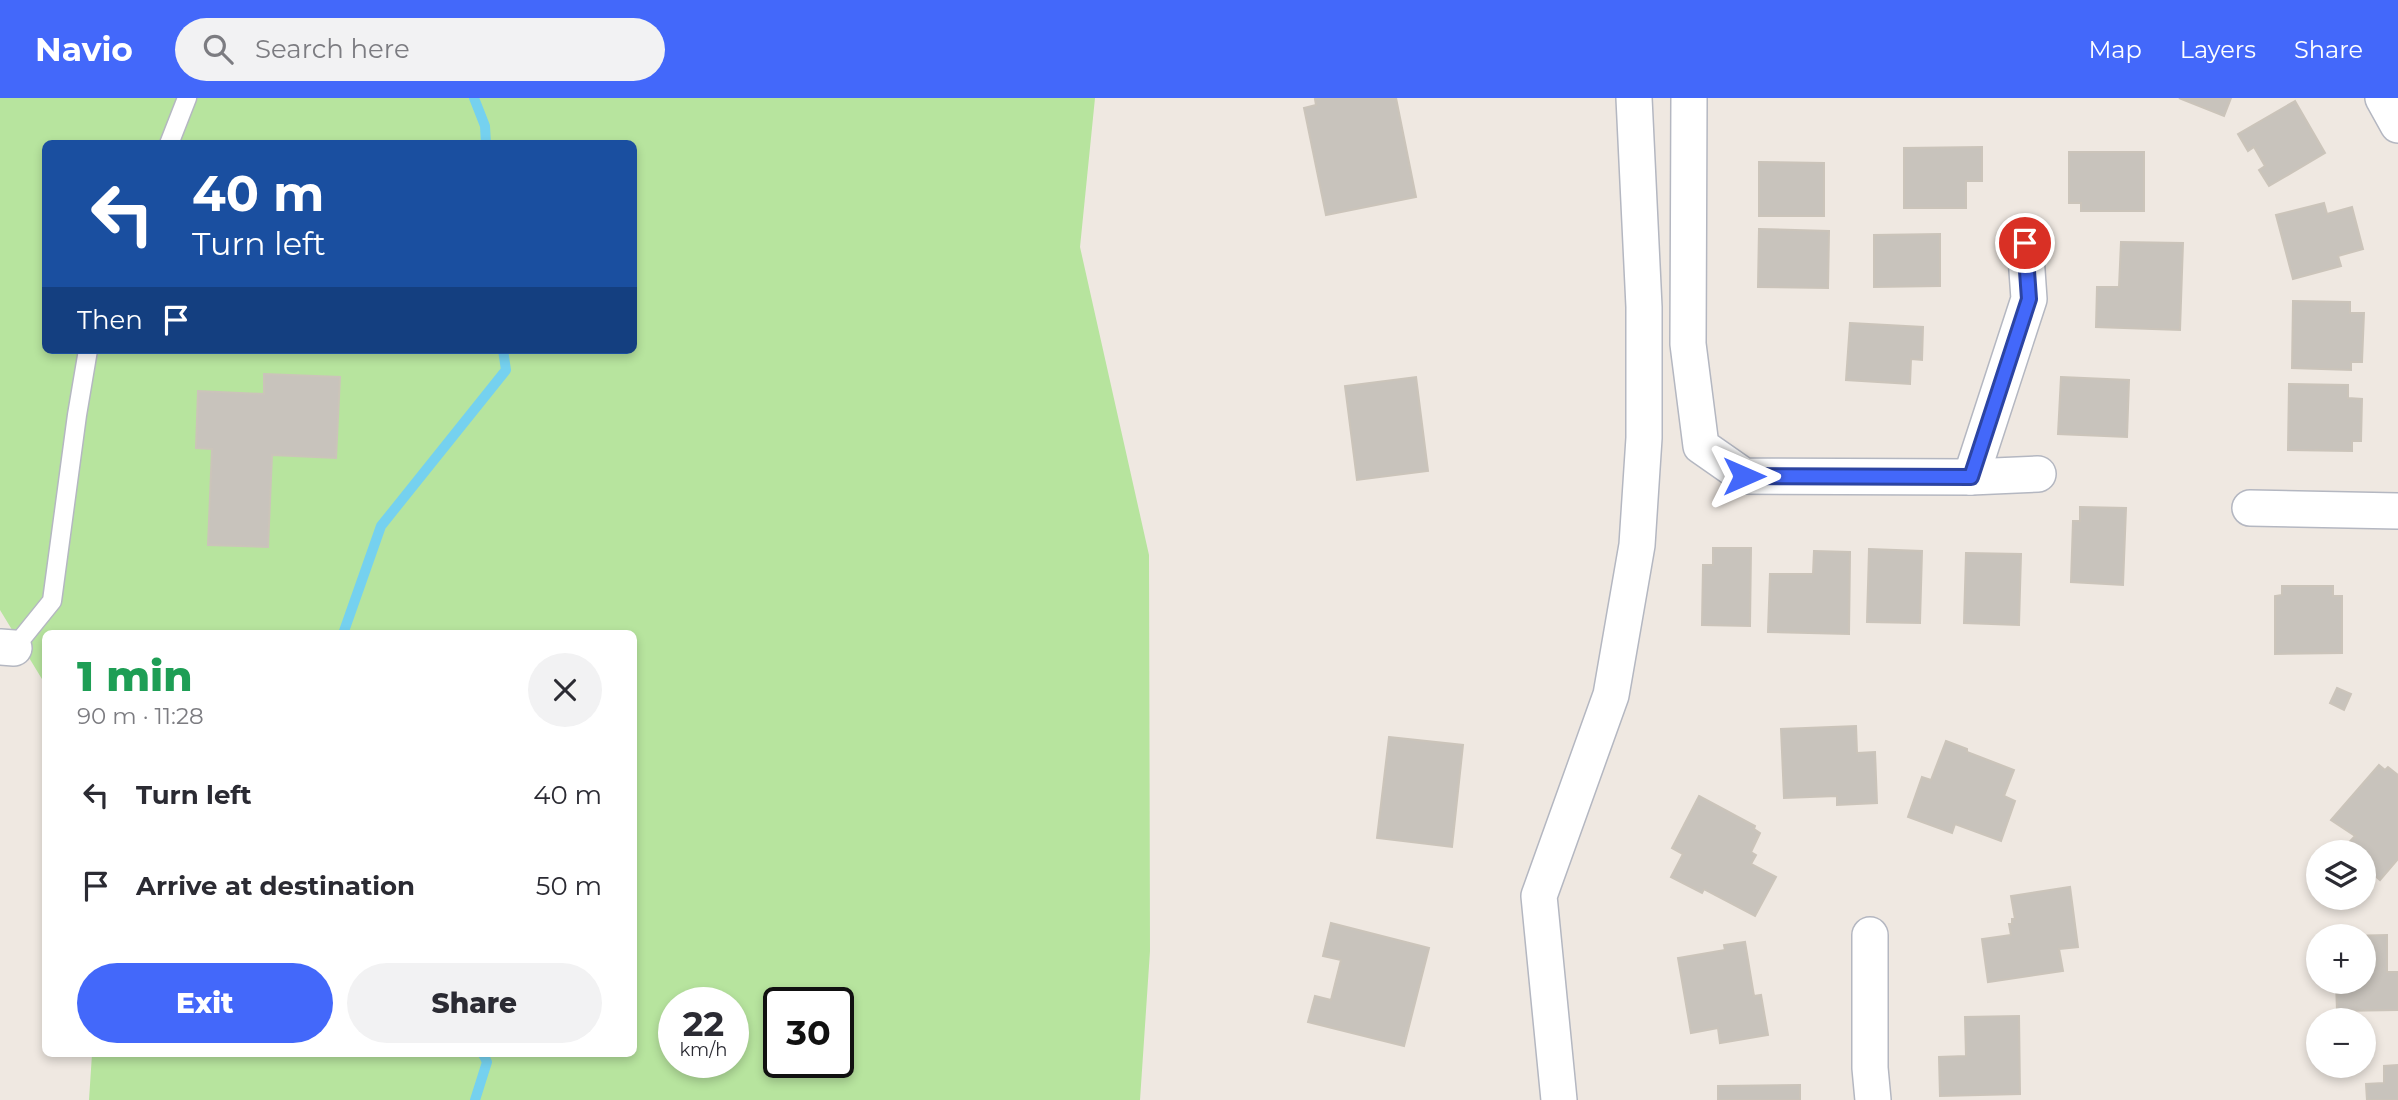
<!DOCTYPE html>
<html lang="en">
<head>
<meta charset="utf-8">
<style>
	:root { --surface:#fff; --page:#f2f2f3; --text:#2b2b33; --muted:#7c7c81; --accent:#4368fa }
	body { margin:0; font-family:Montserrat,sans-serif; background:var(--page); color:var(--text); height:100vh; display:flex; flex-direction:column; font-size:26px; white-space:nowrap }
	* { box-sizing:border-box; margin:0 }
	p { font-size:23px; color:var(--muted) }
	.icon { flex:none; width:38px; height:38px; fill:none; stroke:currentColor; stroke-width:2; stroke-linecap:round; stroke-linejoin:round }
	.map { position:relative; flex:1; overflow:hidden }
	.details { position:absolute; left:42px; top:532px; width:595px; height:427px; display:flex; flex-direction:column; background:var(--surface); border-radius:10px; box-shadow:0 4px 10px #0003 }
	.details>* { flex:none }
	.guide { position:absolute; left:42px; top:42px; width:595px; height:214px; border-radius:10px; box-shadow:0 4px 10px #0003; background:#1a4fa0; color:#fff; overflow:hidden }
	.tools { position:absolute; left:2306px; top:742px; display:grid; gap:14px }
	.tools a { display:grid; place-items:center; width:70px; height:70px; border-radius:50%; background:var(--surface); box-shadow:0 4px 10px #0003; font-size:35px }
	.speed { position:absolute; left:658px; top:889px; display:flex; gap:14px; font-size:35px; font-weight:700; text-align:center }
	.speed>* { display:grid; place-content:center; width:91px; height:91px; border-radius:50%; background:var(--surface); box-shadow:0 4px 10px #0003; line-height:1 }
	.speed small { font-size:18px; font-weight:400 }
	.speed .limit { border:4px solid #111; border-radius:10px; background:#fff; color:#111 }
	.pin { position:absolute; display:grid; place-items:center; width:60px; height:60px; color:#fff; margin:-30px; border:4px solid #fff; border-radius:50%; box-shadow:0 2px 7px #0007 }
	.me { position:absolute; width:77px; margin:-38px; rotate:90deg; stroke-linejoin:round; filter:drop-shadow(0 0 5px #0008) }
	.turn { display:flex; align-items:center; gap:24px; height:147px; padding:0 35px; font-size:32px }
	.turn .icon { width:91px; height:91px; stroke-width:2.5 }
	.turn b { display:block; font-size:49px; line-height:60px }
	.then { display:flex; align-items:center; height:66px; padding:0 35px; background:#0003; gap:14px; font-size:26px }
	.round { display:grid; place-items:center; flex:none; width:74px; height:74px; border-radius:37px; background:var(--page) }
	.summary { display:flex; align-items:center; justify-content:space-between; height:119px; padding:0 35px }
	h1 { font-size:42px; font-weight:800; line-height:52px; color:#1e9e55 }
	.primary-button { display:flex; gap:14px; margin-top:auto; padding:14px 35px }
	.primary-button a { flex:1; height:80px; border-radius:42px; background:var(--accent); color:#fff; font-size:28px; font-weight:800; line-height:80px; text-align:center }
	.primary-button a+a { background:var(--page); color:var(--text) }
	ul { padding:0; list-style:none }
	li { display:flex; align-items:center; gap:21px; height:91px; padding:0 35px }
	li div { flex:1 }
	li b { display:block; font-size:26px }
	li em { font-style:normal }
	header { display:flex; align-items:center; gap:42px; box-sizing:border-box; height:98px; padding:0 35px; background:var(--accent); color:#fff }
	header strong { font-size:33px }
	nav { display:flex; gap:38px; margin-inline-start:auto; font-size:24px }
	.search { width:490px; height:63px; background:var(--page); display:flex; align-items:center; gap:18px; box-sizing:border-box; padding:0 24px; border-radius:38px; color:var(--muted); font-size:26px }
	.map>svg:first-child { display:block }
</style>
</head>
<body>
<header>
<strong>Navio</strong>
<div class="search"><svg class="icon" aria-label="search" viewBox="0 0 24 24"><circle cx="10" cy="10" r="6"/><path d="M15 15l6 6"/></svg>Search here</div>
<nav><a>Map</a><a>Layers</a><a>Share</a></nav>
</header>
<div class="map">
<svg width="2398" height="1002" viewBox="0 0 2398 1002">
	<rect width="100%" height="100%" fill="#efe8e1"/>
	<!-- green -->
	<path fill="#b7e49e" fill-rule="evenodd" d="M0,0H1095L1080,149L1149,457L1150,853L1140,1002H89L92,956H634V536H46L45,586L0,512ZM46,46H634V252H46ZM674,905H733V964H674ZM779,905H838V964H779Z"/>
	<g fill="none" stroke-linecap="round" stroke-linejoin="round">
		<!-- stream -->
		<g stroke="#75d1ef" stroke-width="10">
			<path d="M474,0L485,28L486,46"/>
			<path d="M343,536L381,428L506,272L503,252"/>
			<path d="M475,1002L487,964L483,956"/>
		</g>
	</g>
	<!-- building -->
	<g fill="#c8c3bc" stroke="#cbc4ba" stroke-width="2">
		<path d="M1323,0H1396L1416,99L1326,117L1304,10L1316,7L1315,1Z"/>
		<path d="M2179,0H2231L2224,18Z"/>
		<path d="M2295,3L2325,55L2269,88L2259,72L2265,68L2254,49L2248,53L2238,36Z"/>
		<path d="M1982,49V83H1966V110H1904V50Z"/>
		<path d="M2069,54H2144V113H2081V105H2069Z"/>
		<path d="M1759,64L1824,65V118H1759Z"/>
		<path d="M2324,105L2327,116L2352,109L2363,151L2338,158L2341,168L2293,181L2276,117Z"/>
		<path d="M1759,131L1829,133L1828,190L1758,189Z"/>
		<path d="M1940,136V188L1874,189V137Z"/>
		<path d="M2121,144L2183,145L2180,232L2096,229L2097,189H2119Z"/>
		<path d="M2293,203L2350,204V215H2364L2362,264H2351V272L2292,270Z"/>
		<path d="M1850,225L1923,229L1922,262L1911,261L1910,286L1846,282Z"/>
		<path d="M264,276L340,279L336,360L272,357L268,449L208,447L212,351L196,350L198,293L264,296Z"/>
		<path d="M1416,279L1428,373L1357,382L1345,288Z"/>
		<path d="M2061,279L2129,282L2127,339L2058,336Z"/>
		<path d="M2289,286L2348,287V300L2362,301L2361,343H2352V353L2288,352Z"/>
		<path d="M2080,409L2126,410L2123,487L2071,484L2073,423H2080Z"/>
		<path d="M1713,450H1751L1750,528L1702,527L1703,467H1713Z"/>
		<path d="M1869,451L1922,453L1920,525L1867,524Z"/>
		<path d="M1814,453L1850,454L1849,536L1768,534L1770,476H1813Z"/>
		<path d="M1966,455L2021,456L2019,527L1964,525Z"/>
		<path d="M2282,488H2333V498H2342V555L2275,556V498L2282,497Z"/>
		<path d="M2337,590L2351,596L2344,612L2330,605Z"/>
		<path d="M1856,628L1857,655L1875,654L1877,705L1837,707V698L1784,700L1781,631Z"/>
		<path d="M1389,639L1463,647L1452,749L1377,740Z"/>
		<path d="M1946,643L1967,651V654L2014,672L2004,698L2015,703L2001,743L1955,726L1952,735L1908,719L1922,679L1931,682Z"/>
		<path d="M2379,667L2385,672L2388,669L2398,677V761L2380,782L2364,768V754H2349L2344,750L2355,738L2331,722Z"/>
		<path d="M1699,698L1755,728L1754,731L1760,735L1751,754L1756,757L1751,766L1776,779L1755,818L1704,791L1702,795L1671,779L1683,756L1672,750Z"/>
		<path d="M2070,789L2078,849L2059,851L2063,873L1988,884L1982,841L2011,837L2009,826H2012V821H2015L2011,798Z"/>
		<path d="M1331,825L1429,850L1404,948L1308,924L1315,898L1331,902L1341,862L1323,858Z"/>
		<path d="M2387,837V874H2398V912L2337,913L2336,884H2364V838H2344Z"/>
		<path d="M1745,844L1754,898L1761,897L1768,937L1720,945L1718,930L1691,935L1678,860L1725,852L1724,847Z"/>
		<path d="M2019,918L2020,996L1940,998L1939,959L1966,958L1965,919Z"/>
		<path d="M2398,967V1002H2367L2366,986L2384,985V968Z"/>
		<path d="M1800,987V1002H1718V988Z"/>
	</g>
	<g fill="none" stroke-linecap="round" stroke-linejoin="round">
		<defs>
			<g id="service">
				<path d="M169,46L187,0"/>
				<path d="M14,550L52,503L77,317L88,252"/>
			</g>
			<g id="minor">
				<path d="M1689,0L1688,246L1701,348L1744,378L1971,379L2038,376"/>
				<path d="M2383,0L2398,27"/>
				<path d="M1971,379L2029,201L2025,144"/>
				<path d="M2250,410L2398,413"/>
				<path d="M0,549L14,550"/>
				<path d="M1870,837V970L1873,1002"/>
				<path d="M1559,1002L1539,798L1611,597L1637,447L1644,340V209L1634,0"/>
			</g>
		</defs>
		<!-- service casing -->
		<use href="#service" stroke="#b4b7c1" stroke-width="21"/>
		<!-- minor casing -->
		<use href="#minor" stroke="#b4b7c1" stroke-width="38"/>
		<!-- service -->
		<use href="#service" stroke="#fff" stroke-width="18"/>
		<!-- minor -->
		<use href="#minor" stroke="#fff" stroke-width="35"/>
	</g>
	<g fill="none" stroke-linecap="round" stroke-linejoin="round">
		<defs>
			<path id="route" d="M1744,378L1971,379L2029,201L2025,145"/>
		</defs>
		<!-- route casing -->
		<use href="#route" stroke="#2c44a2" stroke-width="18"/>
		<!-- route -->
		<use href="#route" stroke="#4368fa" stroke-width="12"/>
	</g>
</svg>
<div class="tools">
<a><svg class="icon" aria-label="layers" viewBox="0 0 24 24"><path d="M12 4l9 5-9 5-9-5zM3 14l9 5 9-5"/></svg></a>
<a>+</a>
<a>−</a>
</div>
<div class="speed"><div>22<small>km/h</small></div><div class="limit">30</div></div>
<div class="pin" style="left:2025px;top:145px;background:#d93025"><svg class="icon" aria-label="arrive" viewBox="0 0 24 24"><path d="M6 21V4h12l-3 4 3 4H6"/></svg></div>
<svg class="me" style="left:1744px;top:378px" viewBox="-20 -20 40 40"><path d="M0-17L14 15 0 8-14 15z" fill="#4368fa" stroke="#fff" stroke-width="4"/></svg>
<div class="guide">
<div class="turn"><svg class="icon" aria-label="left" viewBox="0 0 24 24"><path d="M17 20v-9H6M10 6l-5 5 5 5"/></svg><div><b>40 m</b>Turn left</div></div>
<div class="then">Then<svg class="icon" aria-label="arrive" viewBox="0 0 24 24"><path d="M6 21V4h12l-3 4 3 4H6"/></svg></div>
</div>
<section class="details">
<div class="summary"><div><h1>1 min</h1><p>90 m · 11:28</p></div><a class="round"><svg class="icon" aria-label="close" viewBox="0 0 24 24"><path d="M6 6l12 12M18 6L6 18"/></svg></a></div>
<ul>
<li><svg class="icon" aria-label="left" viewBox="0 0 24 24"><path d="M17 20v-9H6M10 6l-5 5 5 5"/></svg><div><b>Turn left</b></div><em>40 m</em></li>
<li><svg class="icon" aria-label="arrive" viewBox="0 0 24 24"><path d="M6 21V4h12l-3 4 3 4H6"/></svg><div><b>Arrive at destination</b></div><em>50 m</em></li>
</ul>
<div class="primary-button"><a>Exit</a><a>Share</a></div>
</section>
</div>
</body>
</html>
